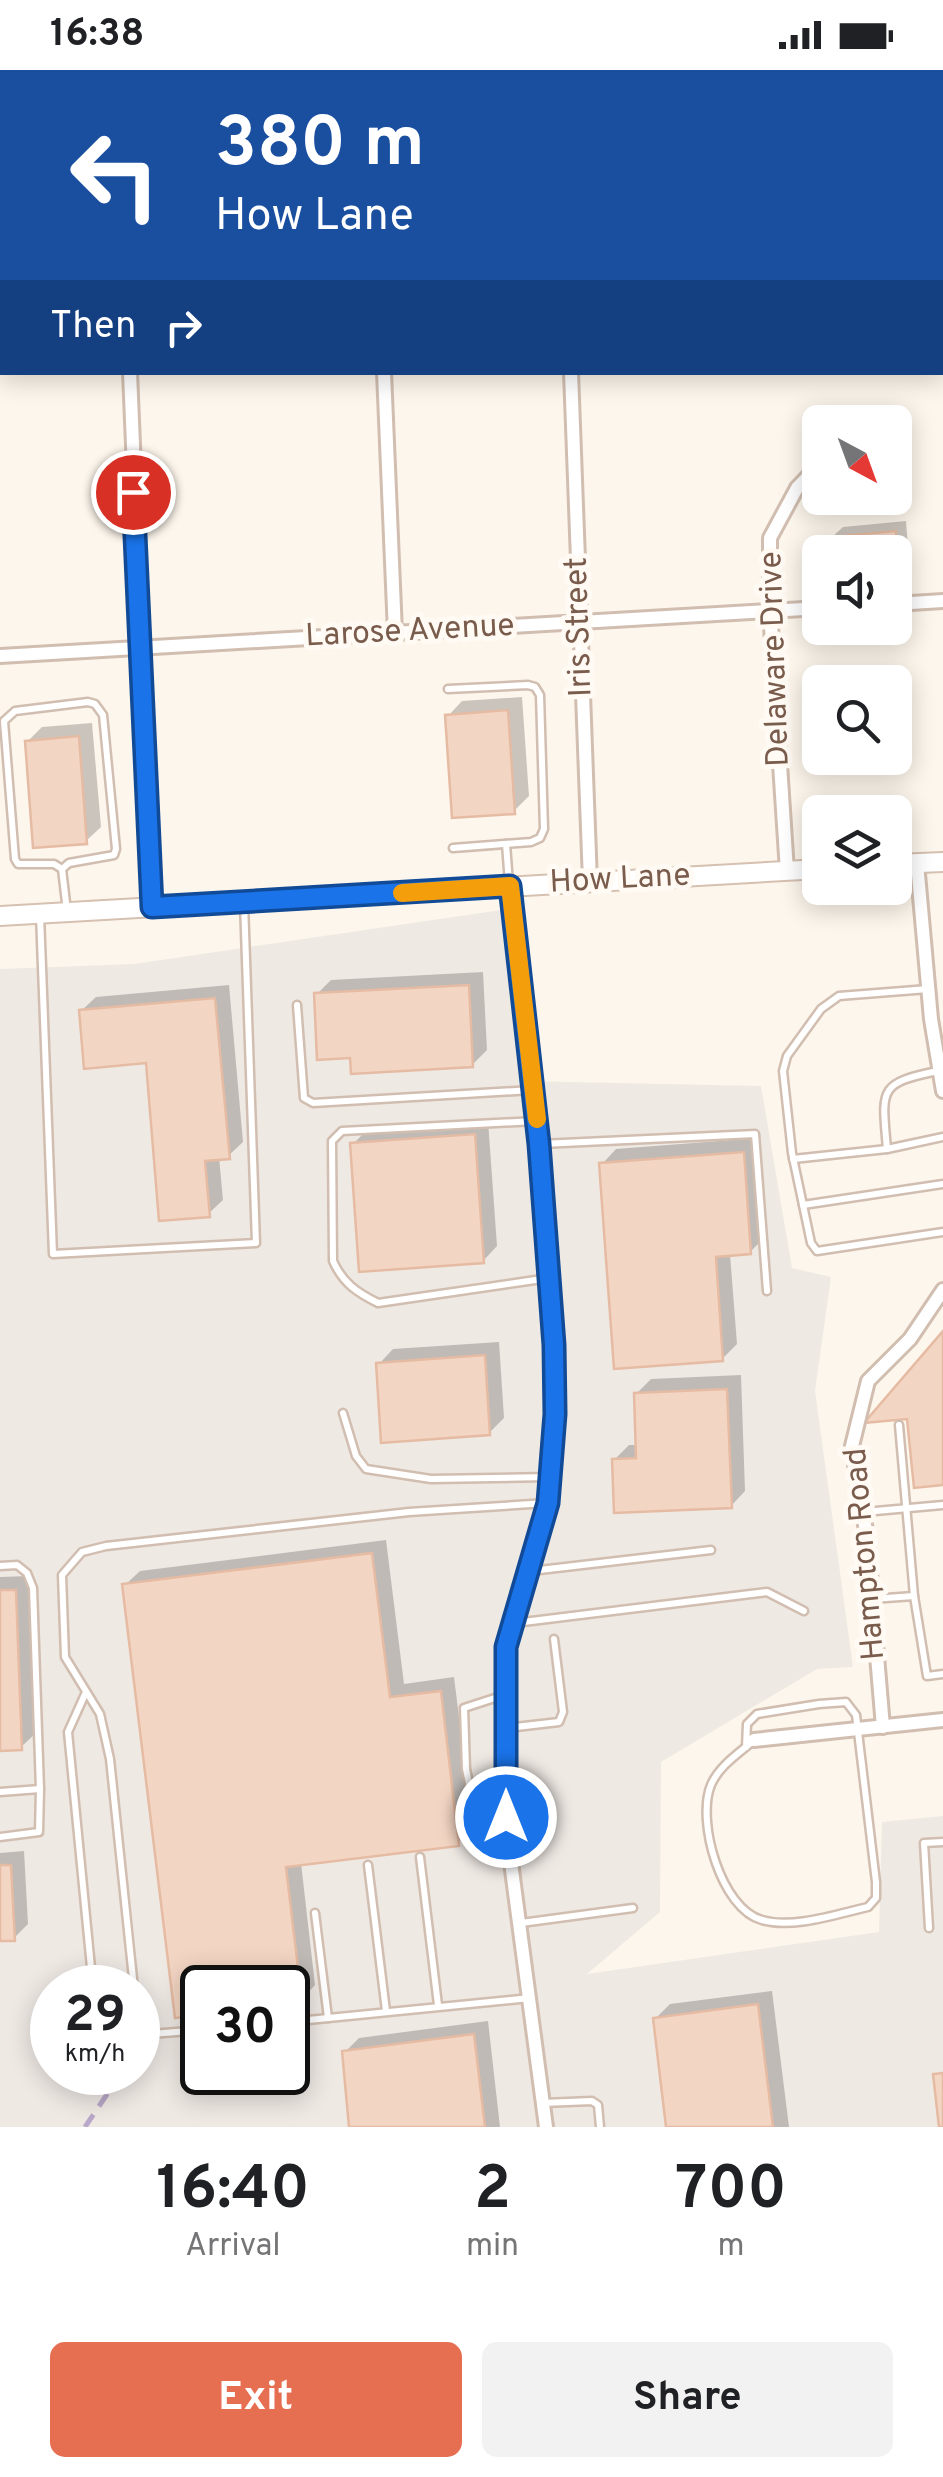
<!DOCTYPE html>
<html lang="en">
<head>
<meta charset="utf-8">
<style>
	:root { --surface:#fff; --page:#f2f2f2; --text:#202124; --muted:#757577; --accent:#e76f51 }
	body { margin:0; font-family:Overpass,sans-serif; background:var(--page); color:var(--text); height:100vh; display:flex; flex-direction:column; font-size:38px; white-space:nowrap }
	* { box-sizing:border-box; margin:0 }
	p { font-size:32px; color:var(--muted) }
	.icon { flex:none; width:55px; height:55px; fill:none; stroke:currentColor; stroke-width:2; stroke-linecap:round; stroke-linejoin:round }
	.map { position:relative; height:2057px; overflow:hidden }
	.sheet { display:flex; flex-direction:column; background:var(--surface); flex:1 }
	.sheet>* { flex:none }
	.hud { position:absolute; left:0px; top:0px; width:945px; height:305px; box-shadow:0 5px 25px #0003; background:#1a4fa0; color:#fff; overflow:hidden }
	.needle { width:65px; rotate:139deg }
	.controls { position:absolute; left:802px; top:335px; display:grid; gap:20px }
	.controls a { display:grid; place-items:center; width:110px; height:110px; border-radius:15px; background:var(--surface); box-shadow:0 5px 25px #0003; font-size:50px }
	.speed { position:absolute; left:30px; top:1895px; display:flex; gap:20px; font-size:50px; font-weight:700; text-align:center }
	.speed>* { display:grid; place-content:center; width:130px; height:130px; border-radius:50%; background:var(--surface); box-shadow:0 5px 25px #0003; line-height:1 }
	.speed small { font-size:25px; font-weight:400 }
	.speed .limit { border:5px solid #111; border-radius:15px; background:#fff; color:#111 }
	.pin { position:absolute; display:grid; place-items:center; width:85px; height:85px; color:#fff; margin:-42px; border:5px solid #fff; border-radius:50%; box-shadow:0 2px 10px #0007 }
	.me { position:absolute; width:110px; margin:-55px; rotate:0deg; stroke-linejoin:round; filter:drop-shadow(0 0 8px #0008) }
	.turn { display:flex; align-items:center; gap:35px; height:210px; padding:0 50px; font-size:45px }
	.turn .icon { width:130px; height:130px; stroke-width:2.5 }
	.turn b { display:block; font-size:70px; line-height:85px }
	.then { display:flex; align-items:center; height:95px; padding:0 50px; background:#0003; gap:20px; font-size:38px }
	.eta { display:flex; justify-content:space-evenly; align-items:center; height:170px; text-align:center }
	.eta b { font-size:60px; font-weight:700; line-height:70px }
	.primary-button { display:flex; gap:20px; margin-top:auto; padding:20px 50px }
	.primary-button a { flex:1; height:115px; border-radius:15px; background:var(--accent); color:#fff; font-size:40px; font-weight:700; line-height:115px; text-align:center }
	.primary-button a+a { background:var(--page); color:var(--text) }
	.status { display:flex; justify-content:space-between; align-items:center; height:70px; padding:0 50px; background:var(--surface); direction:ltr }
	.status svg { height:28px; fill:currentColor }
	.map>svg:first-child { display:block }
</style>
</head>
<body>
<div class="status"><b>16:38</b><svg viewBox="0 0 49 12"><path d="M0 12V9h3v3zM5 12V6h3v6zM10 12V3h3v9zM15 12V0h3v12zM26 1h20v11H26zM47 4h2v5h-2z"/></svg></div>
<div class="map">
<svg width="943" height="2057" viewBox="0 0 943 2057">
	<rect width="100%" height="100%" fill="#fdf6ec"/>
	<!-- industrial -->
	<path fill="#efe9e4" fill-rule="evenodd" d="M501,840L520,1011L761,1016L792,1198L831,1207L815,1321L853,1597L817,1599L661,1692L660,1842L587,1904L879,1862L882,1752L943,1746V2057H0V899L134,894ZM52,1918H138V2002H52ZM202,1918H288V2002H202Z"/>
	<!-- shadow -->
	<g fill="#0003">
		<path d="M2,169V203H0V170Z"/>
		<path d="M906,451L908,476L897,487L895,482H834L832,467L843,457Z"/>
		<path d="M522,627L529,726L514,741L448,646L462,631Z"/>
		<path d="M92,653L101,757L86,771L27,672L42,657Z"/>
		<path d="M483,902L487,980L472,995L353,986L317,924L331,910Z"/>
		<path d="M229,915L243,1072L228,1086L219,1087L223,1130L208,1144L148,991L81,941L96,927Z"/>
		<path d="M488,1051L497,1176L483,1191L353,1074L367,1060Z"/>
		<path d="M758,1068L765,1167L750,1182L730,1184L737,1274L722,1289L602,1094L616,1079Z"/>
		<path d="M499,1272L504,1348L489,1363L379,1294L393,1279Z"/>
		<path d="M741,1305L745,1421L731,1436L614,1390L629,1375H638L636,1324L651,1309Z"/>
		<path d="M386,1470L404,1614L454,1607L473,1759L458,1773L301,1793L315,1915L301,1930L288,1932V1918H202V1942L177,1945L125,1515L140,1501Z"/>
		<path d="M29,1506L36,1663L21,1677L0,1678V1507Z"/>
		<path d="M24,1781L28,1854L14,1868L0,1869V1783Z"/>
		<path d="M772,1921L789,2057H669L655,1949L670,1934Z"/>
		<path d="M488,1951L500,2057H352L345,1982L359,1968Z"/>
	</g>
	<!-- building -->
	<g fill="#f3d5c3" stroke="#e6bba3" stroke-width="2.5">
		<path d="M896,461L898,489L895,490V482H831L830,467Z"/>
		<path d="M508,640L515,744L452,748L445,645Z"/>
		<path d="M79,666L87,774L33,778L25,671Z"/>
		<path d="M469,915L473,997L351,1004L350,988L317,990L314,923Z"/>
		<path d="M215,928L230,1089L205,1091L210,1147L159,1151L146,993L84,999L79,940Z"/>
		<path d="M475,1064L484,1193L359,1202L350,1073Z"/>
		<path d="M744,1082L751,1184L716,1187L723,1291L614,1299L599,1093Z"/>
		<path d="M943,1261V1415L914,1418L907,1349L864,1353Z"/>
		<path d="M485,1285L490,1365L381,1373L376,1293Z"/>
		<path d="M727,1319L732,1438L614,1443L612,1389L636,1388L634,1323Z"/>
		<path d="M372,1483L390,1627L441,1621L459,1776L286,1797L302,1932L288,1934V1918H202V1945L175,1948L122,1514Z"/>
		<path d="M0,1520H16L22,1680L0,1681Z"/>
		<path d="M0,1795H11L15,1871H0Z"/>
		<path d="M758,1934L773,2057H666L653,1948Z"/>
		<path d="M474,1964L485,2057H349L342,1981Z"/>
		<path d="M943,2003V2057H939L933,2004Z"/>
	</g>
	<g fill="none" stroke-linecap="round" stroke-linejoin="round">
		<defs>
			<g id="service">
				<path d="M320,0L321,2"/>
				<path d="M418,0V2"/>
				<path d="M515,0L516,2"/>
				<path d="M607,0V2"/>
				<path d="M790,0V2"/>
				<path d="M882,0V2"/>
				<path d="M231,2L233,0"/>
				<path d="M942,69H943"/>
				<path d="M448,619L528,615L535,617L540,625L544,759L540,768L531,772L453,778"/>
				<path d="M88,632L95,634L103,645L116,779L114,785L69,793L62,799L54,794H18L15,789L4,651L15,641Z"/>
				<path d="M506,774L509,813"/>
				<path d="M62,799L67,841"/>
				<path d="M40,845L53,1184L256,1173L244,833"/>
				<path d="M928,919L839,926L821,939L787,986L783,1001L792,1083L811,1173L817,1181L943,1162"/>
				<path d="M297,935L304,1028L313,1033L532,1020"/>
				<path d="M938,1001C877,1013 882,1020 887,1079L943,1067"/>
				<path d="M535,1051L342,1061L332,1071L333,1191C343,1213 356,1222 378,1233L549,1208"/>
				<path d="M541,1074L755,1064L767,1221"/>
				<path d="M793,1089L887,1079"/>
				<path d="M803,1135L943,1114"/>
				<path d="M343,1343L356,1386L366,1399L431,1409L549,1407"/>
				<path d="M899,1355L914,1526"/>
				<path d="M864,1442L943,1435"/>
				<path d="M0,1496L17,1495L27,1503L33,1518L40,1719L0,1722"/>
				<path d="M531,1501L711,1480"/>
				<path d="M872,1529L914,1526L927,1606L943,1604"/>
				<path d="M515,1553L767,1522L804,1541"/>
				<path d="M86,1622L68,1662L93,1918"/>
				<path d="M504,1625L464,1638L466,1699L474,1737H504"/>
				<path d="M507,1658L559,1652L563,1642L554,1569"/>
				<path d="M746,1677L747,1654L757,1644L819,1634L846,1632L856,1645L876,1812V1828L868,1837C837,1844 793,1859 762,1850C721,1839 696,1751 711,1715C719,1696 738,1684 753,1671"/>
				<path d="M0,1767L39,1762L40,1719"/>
				<path d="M420,1787L438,1935"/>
				<path d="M368,1795L386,1941"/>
				<path d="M315,1843L328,1948"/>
				<path d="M521,1853L633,1838"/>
				<path d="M929,1858L924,1773L943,1772"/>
				<path d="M134,1918L110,1689L100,1644L65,1587L62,1505L82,1482L106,1476L409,1442L547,1433"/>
				<path d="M138,1929L142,1947L154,1962"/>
				<path d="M288,1952L530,1928"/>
				<path d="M138,1965L202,1960"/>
				<path d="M543,2033L592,2031L598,2035L600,2057"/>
			</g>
			<g id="minor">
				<path d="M32,0V2"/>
				<path d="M942,8H943"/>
				<path d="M0,61H2"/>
				<path d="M130,302L152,837"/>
				<path d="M384,302L395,563"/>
				<path d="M571,302L590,812"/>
				<path d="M859,352H860"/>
				<path d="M895,534L943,531"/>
				<path d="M0,586L820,538"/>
				<path d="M917,793L931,949L943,1021"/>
				<path d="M787,801L770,541V468L797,418L820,394"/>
				<path d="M510,817L539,1074L555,1275V1343L548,1433L506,1577L505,1747L546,2057"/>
				<path d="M883,1657L867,1467L852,1376L868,1311L910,1269L943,1220"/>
				<path d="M754,1670L943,1650"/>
			</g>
			<g id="secondary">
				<path d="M895,794L943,792"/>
				<path d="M0,846L820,799"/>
			</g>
		</defs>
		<!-- service casing -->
		<use href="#service" stroke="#d1beb0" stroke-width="11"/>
		<!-- minor casing -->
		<use href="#minor" stroke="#d1beb0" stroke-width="18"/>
		<!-- secondary casing -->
		<use href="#secondary" stroke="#d6c0b0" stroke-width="22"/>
		<!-- service -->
		<use href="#service" stroke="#fff" stroke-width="6"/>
		<!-- minor -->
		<use href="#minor" stroke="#fff" stroke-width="12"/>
		<!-- secondary -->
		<use href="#secondary" stroke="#fff" stroke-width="18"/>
		<!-- rail -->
		<path stroke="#b9a8c9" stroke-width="5" stroke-dasharray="15 10" stroke-linecap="butt" d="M85,2057L122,2002"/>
	</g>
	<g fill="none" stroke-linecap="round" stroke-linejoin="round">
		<defs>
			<path id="route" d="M133,422L152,837L510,816L539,1074L554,1275L555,1344L548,1433L506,1577V1747"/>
		</defs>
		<!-- route casing -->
		<use href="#route" stroke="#114b97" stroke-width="25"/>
		<!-- route -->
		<use href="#route" stroke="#1a73e8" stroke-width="18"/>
		<!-- slow -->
		<path stroke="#f59e0b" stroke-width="18" d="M402,823L510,816L537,1049"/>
	</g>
	<g text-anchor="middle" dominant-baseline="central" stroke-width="10" stroke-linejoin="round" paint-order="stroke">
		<!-- street labels -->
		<g font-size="32" fill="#7a5c4d" stroke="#fffaf3">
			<text transform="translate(580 557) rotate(-92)">Iris Street</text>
			<text transform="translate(410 562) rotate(-3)">Larose Avenue</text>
			<text transform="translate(776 589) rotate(-92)">Delaware Drive</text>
			<text transform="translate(620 810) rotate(-3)">How Lane</text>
			<text transform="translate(866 1484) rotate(-95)">Hampton Road</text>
		</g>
	</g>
</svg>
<div class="controls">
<a><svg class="needle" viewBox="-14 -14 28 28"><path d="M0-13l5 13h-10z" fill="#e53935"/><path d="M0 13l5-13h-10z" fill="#757577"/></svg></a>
<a><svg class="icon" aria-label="sound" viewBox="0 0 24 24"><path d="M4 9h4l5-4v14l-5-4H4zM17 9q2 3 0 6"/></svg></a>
<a><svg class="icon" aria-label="search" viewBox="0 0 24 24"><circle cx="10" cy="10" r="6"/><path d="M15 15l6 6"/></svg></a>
<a><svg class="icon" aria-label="layers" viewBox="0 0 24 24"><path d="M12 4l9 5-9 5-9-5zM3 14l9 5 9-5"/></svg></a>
</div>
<div class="speed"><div>29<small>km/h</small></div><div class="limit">30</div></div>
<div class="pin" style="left:133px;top:422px;background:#d93025"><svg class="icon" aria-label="arrive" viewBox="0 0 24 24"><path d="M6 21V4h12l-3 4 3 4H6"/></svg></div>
<svg class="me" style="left:506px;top:1747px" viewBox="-20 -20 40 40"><circle r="17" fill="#1a73e8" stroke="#fff" stroke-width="3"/><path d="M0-11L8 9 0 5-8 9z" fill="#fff"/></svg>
<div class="hud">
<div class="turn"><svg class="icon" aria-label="left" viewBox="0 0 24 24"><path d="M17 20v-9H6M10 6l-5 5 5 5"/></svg><div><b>380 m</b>How Lane</div></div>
<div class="then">Then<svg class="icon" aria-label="right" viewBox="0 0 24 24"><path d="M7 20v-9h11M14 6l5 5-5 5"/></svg></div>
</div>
</div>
<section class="sheet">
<div class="eta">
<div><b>16:40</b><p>Arrival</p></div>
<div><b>2</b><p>min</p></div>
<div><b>700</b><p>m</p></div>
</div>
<div class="primary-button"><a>Exit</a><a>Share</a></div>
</section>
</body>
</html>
